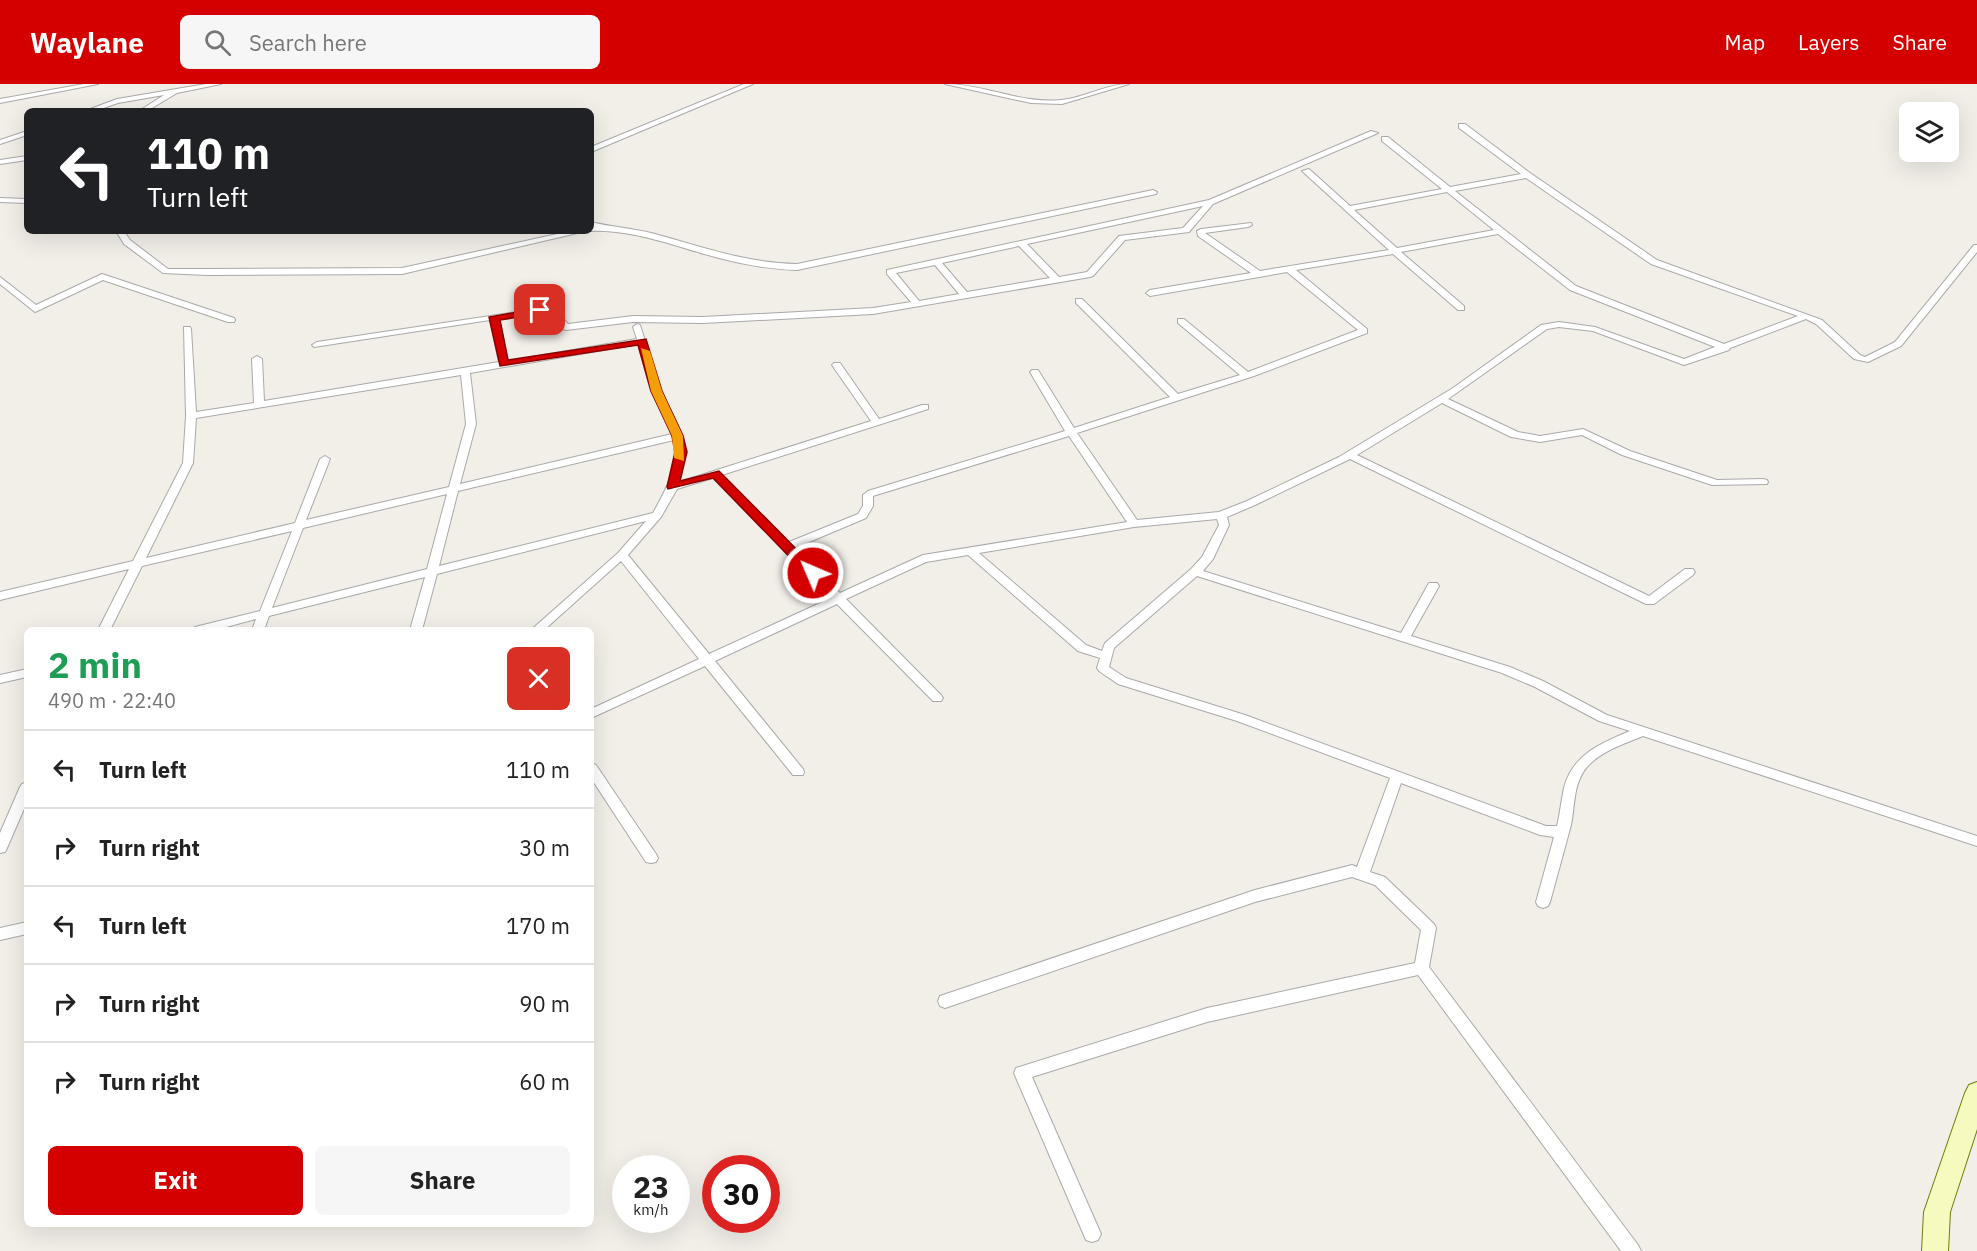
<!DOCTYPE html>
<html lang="en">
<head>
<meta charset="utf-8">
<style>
	:root { --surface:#fff; --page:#f6f6f6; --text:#222; --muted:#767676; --line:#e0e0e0; --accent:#d40000 }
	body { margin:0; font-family:"IBM Plex Sans",sans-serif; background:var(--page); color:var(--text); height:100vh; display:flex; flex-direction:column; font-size:22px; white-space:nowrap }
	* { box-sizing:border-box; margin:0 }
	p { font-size:20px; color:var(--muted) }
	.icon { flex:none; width:33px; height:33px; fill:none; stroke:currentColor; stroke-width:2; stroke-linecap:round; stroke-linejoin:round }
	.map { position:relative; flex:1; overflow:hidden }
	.panel { position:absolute; left:24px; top:543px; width:570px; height:600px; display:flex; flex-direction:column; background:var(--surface); border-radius:9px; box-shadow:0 6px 24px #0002 }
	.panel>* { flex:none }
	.banner { position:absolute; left:24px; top:24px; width:570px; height:126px; border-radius:9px; box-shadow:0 6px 24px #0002; background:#202124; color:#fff; overflow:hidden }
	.tools { position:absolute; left:1899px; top:18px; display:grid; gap:12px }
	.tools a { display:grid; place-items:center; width:60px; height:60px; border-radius:9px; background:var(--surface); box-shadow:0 6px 24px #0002; font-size:30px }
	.speed { position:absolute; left:612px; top:1071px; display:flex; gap:12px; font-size:30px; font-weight:700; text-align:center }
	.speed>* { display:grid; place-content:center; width:78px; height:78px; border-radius:50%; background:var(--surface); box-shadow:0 6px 24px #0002; line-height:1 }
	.speed small { font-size:15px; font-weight:400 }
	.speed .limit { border:9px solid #d22; background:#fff; color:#111 }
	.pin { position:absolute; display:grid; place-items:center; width:51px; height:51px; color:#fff; margin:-26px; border-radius:12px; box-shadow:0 3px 9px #0006 }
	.me { position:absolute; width:66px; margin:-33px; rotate:315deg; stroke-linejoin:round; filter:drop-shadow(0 0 4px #0008) }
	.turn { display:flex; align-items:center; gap:21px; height:126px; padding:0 24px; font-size:27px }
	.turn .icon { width:78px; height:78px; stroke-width:2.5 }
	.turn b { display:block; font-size:42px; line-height:51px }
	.round { display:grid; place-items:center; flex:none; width:63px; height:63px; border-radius:9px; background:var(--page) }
	.overview { display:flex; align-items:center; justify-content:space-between; height:102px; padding:0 24px }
	h1 { font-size:36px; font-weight:700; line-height:45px; color:#1e9e55 }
	.primary-button { display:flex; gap:12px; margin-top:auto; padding:12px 24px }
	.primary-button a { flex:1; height:69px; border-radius:9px; background:var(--accent); color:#fff; font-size:24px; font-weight:700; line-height:69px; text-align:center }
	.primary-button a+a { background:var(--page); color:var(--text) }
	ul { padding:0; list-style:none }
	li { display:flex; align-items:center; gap:18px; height:78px; padding:0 24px; border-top:2px solid var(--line) }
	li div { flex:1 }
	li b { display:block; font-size:22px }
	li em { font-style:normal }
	header { display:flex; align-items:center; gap:36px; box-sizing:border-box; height:84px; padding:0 30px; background:var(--accent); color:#fff }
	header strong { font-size:28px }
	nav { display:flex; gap:33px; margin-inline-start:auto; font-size:21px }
	.search { width:420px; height:54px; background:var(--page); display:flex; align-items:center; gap:15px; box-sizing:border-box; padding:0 21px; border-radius:9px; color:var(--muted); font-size:22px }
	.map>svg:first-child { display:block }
</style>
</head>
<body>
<header>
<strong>Waylane</strong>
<div class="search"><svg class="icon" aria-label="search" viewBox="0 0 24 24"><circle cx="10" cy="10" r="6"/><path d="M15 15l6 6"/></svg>Search here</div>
<nav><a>Map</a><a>Layers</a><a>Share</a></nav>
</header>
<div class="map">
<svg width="1977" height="1167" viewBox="0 0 1977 1167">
	<rect width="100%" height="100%" fill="#f2efe9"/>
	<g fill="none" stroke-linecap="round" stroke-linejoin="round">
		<defs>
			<g id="street">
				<path d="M84,0H98L0,19V15Z"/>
				<path d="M206,0H221L177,9L147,27H139L164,11L118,19L95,27H85L117,15Z"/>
				<path d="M744,0H753L591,68V63Z"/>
				<path d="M945,0C984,0 1021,20 1061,16C1084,14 1106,0 1129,0L1062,20L1031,19Z"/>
				<path d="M1459,40H1465L1530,89L1657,176L1822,236L1860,271L1865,273L1895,258L1974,161H1977V168L1901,262L1868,278L1854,275L1816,240L1806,235L1730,264L1729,266L1684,281L1593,247L1559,243L1547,245L1448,315L1518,348L1540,352L1583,345L1630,367L1717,396L1763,395L1767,396L1768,398L1767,400L1712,401L1622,371L1582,351L1540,358L1511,353L1442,319L1357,371L1649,512L1685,485H1693L1695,488L1693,491L1654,520H1646L1350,375L1255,421L1227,433L1229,441L1213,475L1203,487L1401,549L1429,499H1437L1439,502L1411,552L1510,583L1543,597L1607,631L1977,752V762L1643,652C1624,660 1601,667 1587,683C1573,699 1575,722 1571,741C1564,767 1557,792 1550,818L1548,822L1543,824L1538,822L1536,818L1554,753L1540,751L1401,699L1370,788L1385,793L1434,840L1436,844L1429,883L1638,1161L1641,1167H1621L1418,891L1207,938L1032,993L1101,1150L1098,1156L1092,1158L1086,1156L1014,989L1016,984L1207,924L1415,879L1421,846L1375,801L1352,793L1255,818L945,924L940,922L938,917L940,912L1255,806L1352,781L1357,783L1390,694L1237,637L1118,600L1099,587L1097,584L1100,574L1078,567L968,471L926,478L846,515L941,611L943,614L941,617H933L837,520L715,577L803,685L804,688L803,691H793L705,582L591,634V625L699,575L621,477L544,546H531L618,469L646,437L437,490L422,546H410L425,493L269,532L264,546H252L256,535L215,546H193L195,543L260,527L292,447L142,482L110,546H98L129,485L0,516V508L133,477L183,379L186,332L184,243H190L191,245L196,328L254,319L252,275L257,272L262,275L264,317L499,278L490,236L314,263L312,261L317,258L543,224L544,226L540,229L499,235L508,277L637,255L633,243L637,240L640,241L661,307L683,352L686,368L679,398L871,337L832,281L834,279H840L879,335L922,321H928V325L722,391L789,458L858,430L863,422V411L868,407L1065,347L1030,288L1032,286H1038L1074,344L1170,313L1076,219V215H1082L1178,310L1240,291L1178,239V235H1184L1248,288L1358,246L1287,188L1150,212L1146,209L1150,206L1251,189L1198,152L1197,147L1201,145L1251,139L1252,141L1248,143L1205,149L1260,187L1389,166L1302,87L1309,85L1350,122L1442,105L1382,57V53H1388L1450,103L1521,90L1459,44ZM1526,94L1651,180L1798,232L1724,260L1576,202L1455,107ZM1447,108L1494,146L1397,164L1354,126ZM1498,150L1570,206L1715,263L1684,275L1595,243L1559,238L1541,241L1453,304L1339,373L1247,417L1219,428L1137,436L1077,349L1254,292L1367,249V245L1296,186L1393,170L1458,226H1464V222L1401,168ZM638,260L651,307L672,350L460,400L476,340L470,289ZM461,291L466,340L449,403L306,436L330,375L325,372L320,375L295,439L146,474L193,379L196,334ZM1069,352L1127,438L923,471L840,509L795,464L866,434L873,422V412L876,411ZM674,356C679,382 666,406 653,429L439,482L458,407ZM713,394L831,514L709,570L628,471L661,433L677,405ZM447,410L427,485L272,524L303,444ZM1217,435L1219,441L1202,473L1191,485L1105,559L1102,567L1086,561L979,469L1134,443ZM1197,492L1502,589L1535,603L1599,637L1630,647C1601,659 1572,671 1564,704C1561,717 1560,730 1557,742H1546L1245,631L1126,594L1109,583L1114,564Z"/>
				<path d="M27,47V51L0,60V56Z"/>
				<path d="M1371,47L1378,49L1213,120L1189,148L1125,156L1093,192L1090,193L873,230L703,239L633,238L566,246L563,245L526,204L533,202L568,240L633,232L703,233L873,224L911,218L887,190V186L1209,116ZM1203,122L1183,144L1119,152L1087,188L1059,193L1027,160ZM1019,162L1050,194L967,208L942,179ZM935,181L959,210L919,217L896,189Z"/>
				<path d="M27,72V76L0,80V76Z"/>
				<path d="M1153,106L1157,108L1156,110L797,186C770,185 745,181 719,174C676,163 634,145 589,147H591V138C611,143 631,144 651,149C701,162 744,179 797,180Z"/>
				<path d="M0,114L27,115V119L0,118Z"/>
				<path d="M116,147H124L130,156L168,185H207L402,184L571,147H586L402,190L207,191L163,189L124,160Z"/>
				<path d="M102,190L234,234L235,236L234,238H228L103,196L35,228L0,200V193L36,221Z"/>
				<path d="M27,585V593L0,599V591Z"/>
				<path d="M591,679L596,681L656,770L658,774L656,778L651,779L646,778L591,694Z"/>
				<path d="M27,698V718L7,764L5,768L0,769V749L20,703L22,700Z"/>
				<path d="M27,838V850L0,856V844Z"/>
			</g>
			<path id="secondary" d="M1977,998V1045L1950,1128L1948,1167H1922L1924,1128L1965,1009L1969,1001Z"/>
		</defs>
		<!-- street casing -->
		<use href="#street" stroke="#a9a9a9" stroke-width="2"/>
		<!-- secondary casing -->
		<use href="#secondary" stroke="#707d05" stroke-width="2"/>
		<!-- street -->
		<use href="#street" fill="#fff" fill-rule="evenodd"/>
		<!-- secondary -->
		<use href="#secondary" fill="#f7fabf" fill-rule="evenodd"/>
	</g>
	<!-- route -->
	<path fill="#d40000" stroke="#8a0000" stroke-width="1.5" d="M540,224L545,226L543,229L500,236L508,276L646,255L662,307L683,352L687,368L680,397L719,387L817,486V492H808L713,394L668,405L667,403L675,368L672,352L651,307L638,261L500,282L489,233Z"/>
	<!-- slow -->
	<path fill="#f59e0b" d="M641,264L650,267L662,307L683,352L684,377L674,374L672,352L651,307Z"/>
</svg>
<div class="tools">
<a><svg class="icon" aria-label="layers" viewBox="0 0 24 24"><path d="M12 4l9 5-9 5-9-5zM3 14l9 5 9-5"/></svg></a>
</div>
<div class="speed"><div>23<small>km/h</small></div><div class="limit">30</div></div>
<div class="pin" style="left:540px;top:226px;background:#d93025"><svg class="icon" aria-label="arrive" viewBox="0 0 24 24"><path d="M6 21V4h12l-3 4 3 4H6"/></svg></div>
<svg class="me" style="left:813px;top:489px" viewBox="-20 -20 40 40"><circle r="17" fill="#d40000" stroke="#fff" stroke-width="3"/><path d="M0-11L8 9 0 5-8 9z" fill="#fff"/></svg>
<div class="banner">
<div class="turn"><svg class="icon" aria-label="left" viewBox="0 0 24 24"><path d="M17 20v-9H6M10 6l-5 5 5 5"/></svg><div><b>110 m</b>Turn left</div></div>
</div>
<section class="panel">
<div class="overview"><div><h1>2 min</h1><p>490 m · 22:40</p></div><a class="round" style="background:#d93025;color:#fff"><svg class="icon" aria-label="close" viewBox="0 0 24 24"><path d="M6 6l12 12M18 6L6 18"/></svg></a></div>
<ul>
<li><svg class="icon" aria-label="left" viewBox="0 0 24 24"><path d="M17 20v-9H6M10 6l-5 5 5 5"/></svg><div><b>Turn left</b></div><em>110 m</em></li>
<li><svg class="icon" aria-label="right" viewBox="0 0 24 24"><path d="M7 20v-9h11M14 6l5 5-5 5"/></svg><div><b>Turn right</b></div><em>30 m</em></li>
<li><svg class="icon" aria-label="left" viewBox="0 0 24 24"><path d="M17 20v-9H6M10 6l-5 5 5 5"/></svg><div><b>Turn left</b></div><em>170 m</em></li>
<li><svg class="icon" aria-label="right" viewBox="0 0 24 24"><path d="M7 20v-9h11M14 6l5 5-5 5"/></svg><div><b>Turn right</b></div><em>90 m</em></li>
<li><svg class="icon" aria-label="right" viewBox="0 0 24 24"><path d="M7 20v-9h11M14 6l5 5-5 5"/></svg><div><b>Turn right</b></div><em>60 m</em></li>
</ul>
<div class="primary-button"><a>Exit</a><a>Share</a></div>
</section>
</div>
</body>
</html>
